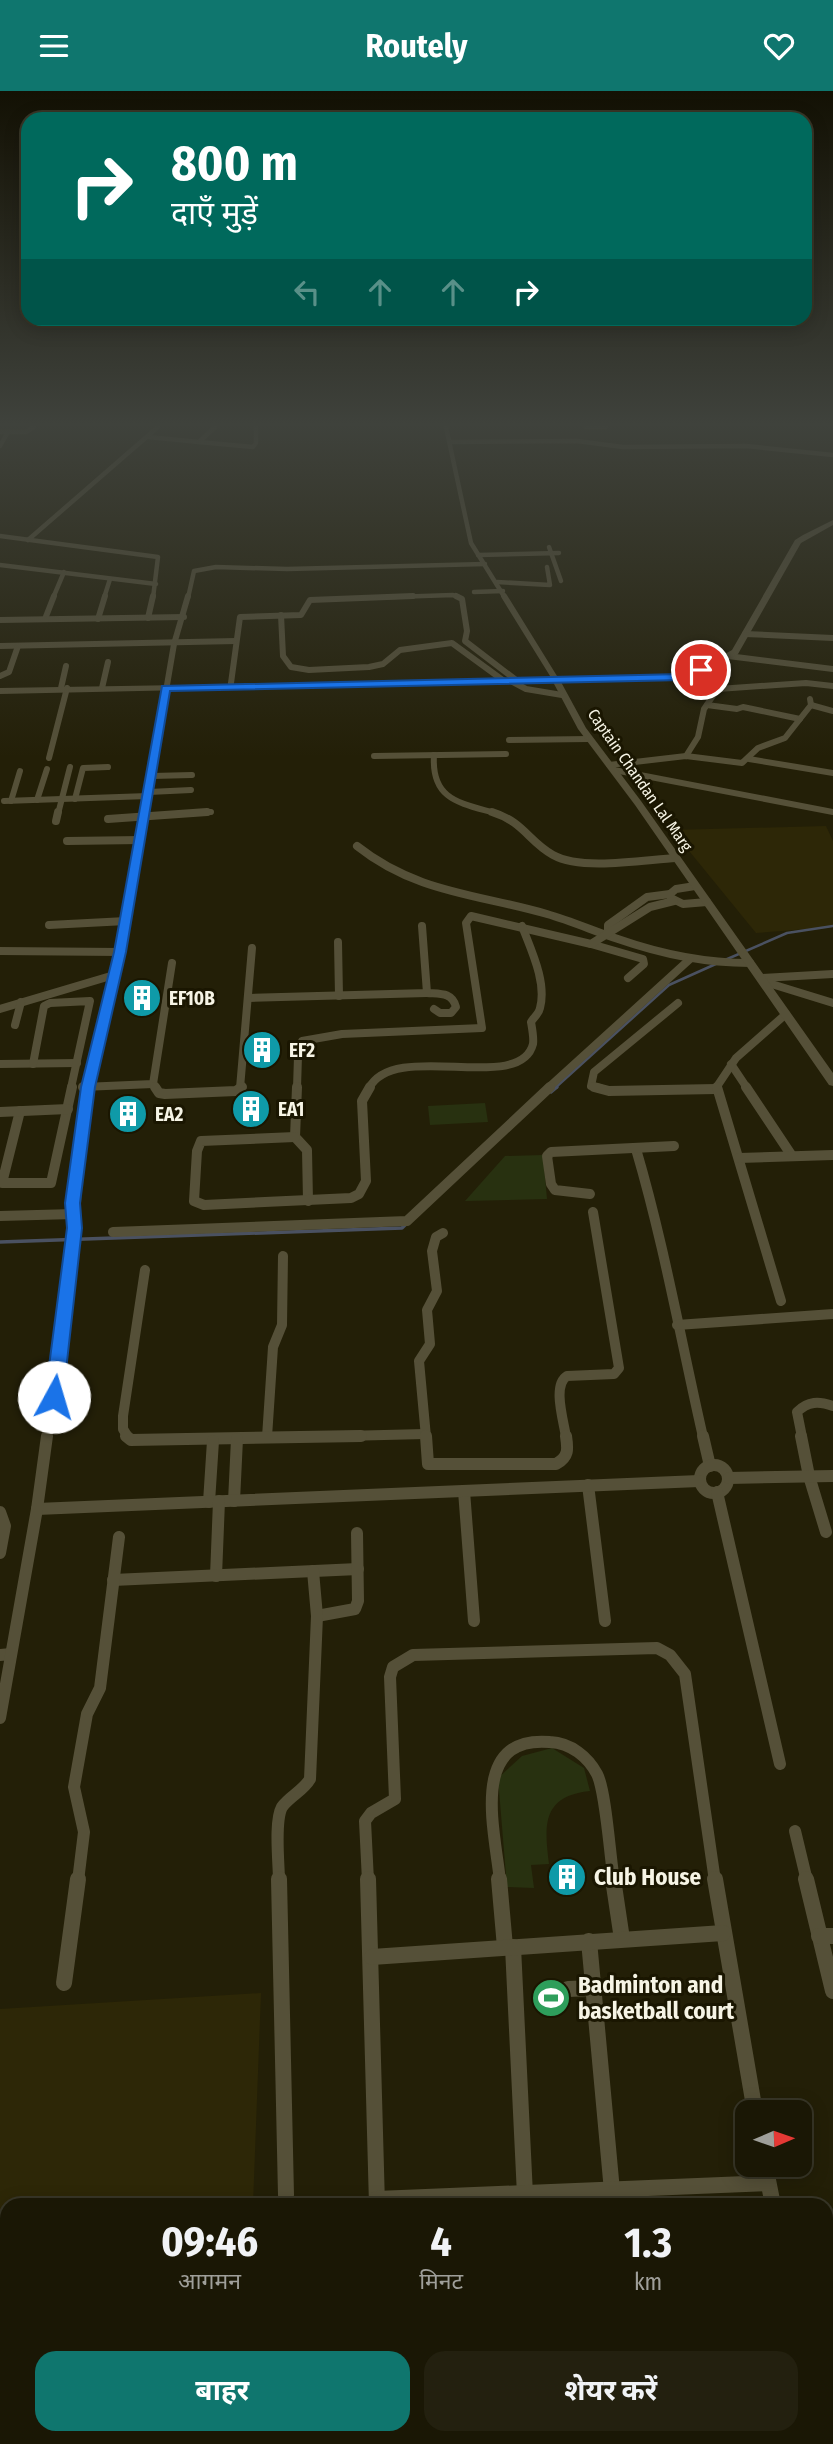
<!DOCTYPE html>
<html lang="hi">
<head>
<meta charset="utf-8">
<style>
	:root { --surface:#1a1705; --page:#23200f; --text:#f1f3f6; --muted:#9f9f9a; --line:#383627; --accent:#0f766e }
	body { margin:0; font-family:"Fira Sans Condensed","Noto Sans Devanagari",sans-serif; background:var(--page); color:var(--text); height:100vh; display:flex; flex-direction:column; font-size:26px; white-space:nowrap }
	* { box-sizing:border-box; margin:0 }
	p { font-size:23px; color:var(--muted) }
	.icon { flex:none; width:38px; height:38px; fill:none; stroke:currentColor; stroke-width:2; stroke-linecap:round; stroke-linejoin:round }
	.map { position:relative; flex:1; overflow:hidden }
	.sheet { position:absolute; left:0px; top:2107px; width:833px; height:247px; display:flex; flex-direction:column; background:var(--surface); border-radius:21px 21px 0 0; box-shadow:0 4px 18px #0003,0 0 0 2px var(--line) }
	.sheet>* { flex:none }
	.top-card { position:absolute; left:21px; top:21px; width:791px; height:214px; border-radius:21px; box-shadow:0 4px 18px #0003,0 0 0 2px var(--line); background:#00695c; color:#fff; overflow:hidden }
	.needle { width:46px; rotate:88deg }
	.buttons { position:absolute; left:735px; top:2009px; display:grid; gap:14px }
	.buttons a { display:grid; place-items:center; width:77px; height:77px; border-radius:14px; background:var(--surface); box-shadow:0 4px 18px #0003,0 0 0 2px var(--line); font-size:35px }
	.pin { position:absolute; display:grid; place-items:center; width:60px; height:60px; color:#fff; margin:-30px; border:4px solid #fff; border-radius:50%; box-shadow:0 2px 7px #0007 }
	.me { position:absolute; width:77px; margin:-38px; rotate:6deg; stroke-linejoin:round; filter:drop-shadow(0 0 5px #0008) }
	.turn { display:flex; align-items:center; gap:24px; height:147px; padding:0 35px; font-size:32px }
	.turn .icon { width:91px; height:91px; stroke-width:2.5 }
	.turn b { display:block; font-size:49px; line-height:60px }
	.lanes { display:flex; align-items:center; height:66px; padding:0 35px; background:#0003; justify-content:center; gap:35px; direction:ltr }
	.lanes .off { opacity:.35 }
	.eta { display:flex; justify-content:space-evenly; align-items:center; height:119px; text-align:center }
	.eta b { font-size:42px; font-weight:700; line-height:49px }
	.primary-button { display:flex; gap:14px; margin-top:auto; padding:14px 35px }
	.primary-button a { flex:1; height:80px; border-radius:21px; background:var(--accent); color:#fff; font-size:28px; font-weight:700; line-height:80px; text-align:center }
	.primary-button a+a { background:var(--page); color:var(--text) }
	header { display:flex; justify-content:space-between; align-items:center; height:91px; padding:0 35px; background:var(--accent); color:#fff; font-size:32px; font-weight:700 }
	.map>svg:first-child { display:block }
</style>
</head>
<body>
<header><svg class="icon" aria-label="menu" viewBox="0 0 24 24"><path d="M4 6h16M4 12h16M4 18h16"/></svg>Routely<svg class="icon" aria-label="heart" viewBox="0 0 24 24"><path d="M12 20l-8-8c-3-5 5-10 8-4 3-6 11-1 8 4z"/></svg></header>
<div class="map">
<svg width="833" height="2353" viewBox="0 0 833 2353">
	<rect width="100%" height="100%" fill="#231f07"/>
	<!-- built -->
	<g fill="#2d2707">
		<path d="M826,735L833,750V836L756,842L672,739Z"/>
		<path d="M261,1902L253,2114H7V2347H58L57,2353H0V1918Z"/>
	</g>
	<!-- green -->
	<g fill="#283110">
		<path d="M485,1012L488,1031L430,1034L428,1015Z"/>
		<path d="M543,1064L547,1108L465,1110L505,1065Z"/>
		<path d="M552,1657L584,1677L590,1700C542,1705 544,1734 549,1773L531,1774L534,1797L507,1796L498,1687L522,1665Z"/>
	</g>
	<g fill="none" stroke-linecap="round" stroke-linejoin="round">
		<!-- stream-far1 -->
		<g stroke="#4a5161" stroke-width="2.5">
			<path d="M725,869L787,842L833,835"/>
			<path d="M555,997L669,894L718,872"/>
		</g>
		<!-- stream -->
		<g stroke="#4a5161" stroke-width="3.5">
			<path d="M551,1001L557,996"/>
			<path d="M0,1151L402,1137L406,1133"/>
		</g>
		<!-- street-far5 -->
		<g stroke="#555038" stroke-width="4.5">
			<path d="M446,336L471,452L505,507"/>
			<path d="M586,336H606"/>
			<path d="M0,341H26L34,336"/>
			<path d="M148,346L199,351L215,336"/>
			<path d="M199,351L253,356L256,352V336"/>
			<path d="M449,351L577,350L623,356L746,355L833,364"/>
			<path d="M0,355L8,341"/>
			<path d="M0,445L158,466L153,507"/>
			<path d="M28,449L158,336"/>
			<path d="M549,456L561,490"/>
			<path d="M478,464L559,462"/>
			<path d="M0,474L156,493"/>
			<path d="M497,491L550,494L547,476"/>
			<path d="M474,501L503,500"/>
			<path d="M53,507L64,481"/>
			<path d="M104,507L110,488"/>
			<path d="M188,507L194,480L216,476L287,478L485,473"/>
			<path d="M363,507L453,504L460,507"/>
		</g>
		<!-- street-far4 -->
		<g stroke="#555038" stroke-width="6">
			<path d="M456,505L462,508L467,540L465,550L516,589"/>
			<path d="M504,505L556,589"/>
			<path d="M281,524L283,565L291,576L309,579L369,576L383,573L400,559L452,552L504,590"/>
			<path d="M148,527L153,505"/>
			<path d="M45,528L54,505"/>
			<path d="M98,528L105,505"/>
			<path d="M0,529L184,526"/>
			<path d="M745,543L833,547"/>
			<path d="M0,555L236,550"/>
			<path d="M728,565L833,578"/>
			<path d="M0,585L9,581L18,555"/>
			<path d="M511,590L526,598L562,604"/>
			<path d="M231,592L240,526L301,524L310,509L413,505"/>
			<path d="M61,597L66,575"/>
			<path d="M102,597L108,571"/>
			<path d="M718,598L806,592L833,595"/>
			<path d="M707,614L737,618L743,616L800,628"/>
			<path d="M811,614L833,620"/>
			<path d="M509,649L589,648"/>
			<path d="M434,664C431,710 461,712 498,723"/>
			<path d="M374,665L506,663"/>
			<path d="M686,665L698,646L704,618L723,590"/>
			<path d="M49,667L67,597"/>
			<path d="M749,668L833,682"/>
			<path d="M609,674L686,665L742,672L758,657L785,647L811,614L810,608"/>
			<path d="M614,679L833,721"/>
			<path d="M152,685L192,684"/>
			<path d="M149,701L191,699"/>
			<path d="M75,708L83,677L108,676"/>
			<path d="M37,709L47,678"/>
			<path d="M4,710L148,705"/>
			<path d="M11,710L20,680"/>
			<path d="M58,723L70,676"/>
			<path d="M145,723L174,553L188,505"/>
			<path d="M181,723L211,721"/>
		</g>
		<!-- street-far3 -->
		<g stroke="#555038" stroke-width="8">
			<path d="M492,721C524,731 528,750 553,764C582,780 643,769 676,767"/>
			<path d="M108,728L207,721"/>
			<path d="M56,730L58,721"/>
			<path d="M67,750L141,749"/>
			<path d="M357,755C416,802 478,803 547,823C571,830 594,840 618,848C661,863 705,872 750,872"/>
			<path d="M695,795L676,798L670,803L671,807L683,813L707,811"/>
			<path d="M49,834L126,830"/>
			<path d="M608,840V834L647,806L670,803"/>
			<path d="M338,851L339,905"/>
			<path d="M591,853L643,868L644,873L628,887"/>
			<path d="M0,860L120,861"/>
			<path d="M762,887L833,883"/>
			<path d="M765,891L833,912"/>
			<path d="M427,902C440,903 452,901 456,916L451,922H440L434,918"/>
			<path d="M249,907L427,902L422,835"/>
			<path d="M0,918L114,884"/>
			<path d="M15,934L21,911"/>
			<path d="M0,973L77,972"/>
			<path d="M33,973L44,915L50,912L90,910L71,997"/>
			<path d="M731,973L747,997"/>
			<path d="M153,993L156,997"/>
			<path d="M83,996L153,993L172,872"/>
			<path d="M89,997L120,861L145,721"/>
			<path d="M240,997L252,857"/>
			<path d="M297,997L298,965L302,950L342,943L482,937L466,832L471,825L591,853L650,816L674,810"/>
			<path d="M369,997C395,948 520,1004 533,953C534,947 532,937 531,931C534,926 539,923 540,917C547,891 531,859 522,835"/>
			<path d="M548,997L690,868"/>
			<path d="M600,997L591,995L594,981L678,912"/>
			<path d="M716,997L736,967L786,923"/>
		</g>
		<!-- street-far2 -->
		<g stroke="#555038" stroke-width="10">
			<path d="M83,996H89"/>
			<path d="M155,996L159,1002L165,1003L236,1000L242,996"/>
			<path d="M297,996L295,1046L307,1059L308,1110"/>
			<path d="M594,996L609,1000L716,998"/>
			<path d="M717,996L781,1210"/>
			<path d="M746,996L792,1065"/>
			<path d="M20,1020L2,1092H51L72,996"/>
			<path d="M0,1021L68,1018"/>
			<path d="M295,1046L201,1050L197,1060L194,1110L204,1114L351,1107L359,1103L366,1090L362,1010L370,996"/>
			<path d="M636,1058C664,1153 681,1250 703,1346"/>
			<path d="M739,1067L833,1064"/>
			<path d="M590,1103L555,1099L551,1093L547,1065L551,1061L674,1055"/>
			<path d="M0,1125L74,1123"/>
			<path d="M113,1141L407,1130L550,996"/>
			<path d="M677,1234L833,1223"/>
			<path d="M47,1346L75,1137L78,1067L90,996"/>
			<path d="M128,1346L123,1338V1325L145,1179"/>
			<path d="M267,1346L273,1256L282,1234L283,1165"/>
			<path d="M303,1346L425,1343"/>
			<path d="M426,1346L419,1270L430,1253L427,1219L437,1200L432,1160L436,1146L443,1142"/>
			<path d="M566,1346C564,1331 552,1294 567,1285L614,1283L619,1277L593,1121"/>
			<path d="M802,1346L797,1321C808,1310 819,1310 833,1315"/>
		</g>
		<!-- street-far1 -->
		<g stroke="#555038" stroke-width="12">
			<path d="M126,1345L131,1349L361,1345"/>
			<path d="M426,1345L428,1373H556C569,1366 568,1358 566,1345"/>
			<path d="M703,1345L710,1375"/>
			<path d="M801,1345L809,1385L826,1441"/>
			<circle cx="714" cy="1388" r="14"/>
			<path d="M729,1387L833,1385"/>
			<path d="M588,1394L605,1530"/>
			<path d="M464,1400L474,1530"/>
			<path d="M717,1401L780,1673"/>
			<path d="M234,1410L237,1348"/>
			<path d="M209,1411L213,1350"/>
			<path d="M37,1418L699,1390"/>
			<path d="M0,1421L5,1435L0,1462"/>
			<path d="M216,1485L219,1410"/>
			<path d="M113,1489L358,1478"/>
			<path d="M317,1525L355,1518L358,1510L357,1442"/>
			<path d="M0,1564L11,1563"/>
			<path d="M0,1627L37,1418L47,1345"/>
			<path d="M795,1740L807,1790"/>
			<path d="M78,1790L84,1741L74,1696L87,1623L100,1597L119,1446"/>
			<path d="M279,1790C279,1773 274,1730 282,1716C290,1705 303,1700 310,1688L317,1525L313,1480"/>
			<path d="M368,1790L365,1730L371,1722L395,1708L390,1586L393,1576L413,1564L657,1557L670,1564L685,1583L715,1790"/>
			<path d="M500,1790C495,1740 468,1644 550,1651C571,1652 588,1666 597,1683C606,1700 610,1767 614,1790"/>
		</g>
		<!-- street -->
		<g stroke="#555038" stroke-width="16">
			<path d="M279,1788L286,2104"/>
			<path d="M368,1788L377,2114"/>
			<path d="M499,1788L505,1856"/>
			<path d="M613,1788L622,1848"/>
			<path d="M715,1788L755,2021"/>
			<path d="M806,1788L833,1900"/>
			<path d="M819,1845H833"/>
			<path d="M589,1850L612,2100"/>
			<path d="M513,1856L525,2104"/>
			<path d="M372,1866L723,1842"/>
			<path d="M64,1892L78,1788"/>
			<path d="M568,1898L593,1897"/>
			<path d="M765,2074L773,2114"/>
			<path d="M377,2108L768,2092"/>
			<path d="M270,2347V2353"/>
			<path d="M381,2347V2353"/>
			<path d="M606,2353L625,2347"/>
			<path d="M802,2353L807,2351"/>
		</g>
		<!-- secondary -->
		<path fill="#555038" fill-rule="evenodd" d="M833,429V434L801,452L738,563L691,588L561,591L586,637L641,710L833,982V995L829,994L635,714L578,638L553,591L0,603V597L411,590L689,583L732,559L795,449L803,444Z"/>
	</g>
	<!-- sky -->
	<linearGradient id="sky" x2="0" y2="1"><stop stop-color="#131104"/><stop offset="0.5" stop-color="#3f423c"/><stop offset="1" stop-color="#3f423c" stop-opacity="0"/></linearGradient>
	<rect width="833" height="666" fill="url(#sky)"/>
	<!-- route -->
	<path fill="#1a73e8" stroke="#114b97" stroke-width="2" d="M701,576L704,577V581L683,589L170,600L126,861L95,996L80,1112L82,1137L63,1306L60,1311H48L45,1306L67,1137L65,1112L81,996L114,861L162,595L682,583Z"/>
	<!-- icons -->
	<defs>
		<symbol id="building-disc" viewBox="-11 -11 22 22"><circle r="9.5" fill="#0f9aa8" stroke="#1a1601"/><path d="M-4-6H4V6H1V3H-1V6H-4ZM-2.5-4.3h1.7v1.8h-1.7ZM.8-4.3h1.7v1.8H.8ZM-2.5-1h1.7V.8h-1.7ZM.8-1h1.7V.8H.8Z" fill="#fff"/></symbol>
		<symbol id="stadium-disc" viewBox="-11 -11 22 22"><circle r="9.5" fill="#2e9e5b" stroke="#1a1601"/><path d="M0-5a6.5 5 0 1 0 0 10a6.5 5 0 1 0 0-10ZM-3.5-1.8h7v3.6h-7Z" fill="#fff"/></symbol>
	</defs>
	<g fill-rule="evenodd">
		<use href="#building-disc" x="120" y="885" width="44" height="44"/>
		<use href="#building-disc" x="240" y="937" width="44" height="44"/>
		<use href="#building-disc" x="229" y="996" width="44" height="44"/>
		<use href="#building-disc" x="106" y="1001" width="44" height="44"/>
		<use href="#building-disc" x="545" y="1764" width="44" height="44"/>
		<use href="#stadium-disc" x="529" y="1885" width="44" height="44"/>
	</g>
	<g text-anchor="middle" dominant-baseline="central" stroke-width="6" stroke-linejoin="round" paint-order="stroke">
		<!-- far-street labels -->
		<g font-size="16" fill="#f6f4e5" stroke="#1a1601">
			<text transform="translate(640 689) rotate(55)">Captain Chandan Lal Marg</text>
		</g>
		<!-- poi labels -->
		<g font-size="19" font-weight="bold" fill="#f6f4e5" stroke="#1a1601" text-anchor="start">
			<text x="169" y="907">EF10B</text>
			<text x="289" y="959">EF2</text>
			<text x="278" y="1018">EA1</text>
			<text x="155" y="1023">EA2</text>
		</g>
		<!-- near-poi labels -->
		<g font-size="23" font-weight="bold" fill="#f6f4e5" stroke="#1a1601" text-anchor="start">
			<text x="594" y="1786">Club House</text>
			<text x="578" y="1894">Badminton and<tspan x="578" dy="26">basketball court</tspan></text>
		</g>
	</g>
</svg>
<div class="buttons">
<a><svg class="needle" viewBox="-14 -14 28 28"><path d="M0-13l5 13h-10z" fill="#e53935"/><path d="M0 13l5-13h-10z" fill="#9f9f9a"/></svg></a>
</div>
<div class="pin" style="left:701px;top:579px;background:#d93025"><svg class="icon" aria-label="arrive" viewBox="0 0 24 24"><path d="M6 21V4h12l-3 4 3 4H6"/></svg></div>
<svg class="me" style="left:54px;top:1306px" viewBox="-20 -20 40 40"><circle r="19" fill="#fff"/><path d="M0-13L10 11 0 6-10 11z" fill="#1a73e8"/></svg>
<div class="top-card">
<div class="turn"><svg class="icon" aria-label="right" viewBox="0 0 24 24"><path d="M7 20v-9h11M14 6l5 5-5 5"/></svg><div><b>800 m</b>दाएँ मुड़ें</div></div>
<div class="lanes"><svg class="icon off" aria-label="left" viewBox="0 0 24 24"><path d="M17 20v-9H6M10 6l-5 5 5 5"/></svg><svg class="icon off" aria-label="ahead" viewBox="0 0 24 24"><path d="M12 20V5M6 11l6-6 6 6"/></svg><svg class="icon off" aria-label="ahead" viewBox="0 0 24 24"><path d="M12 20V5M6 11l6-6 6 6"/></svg><svg class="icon" aria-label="right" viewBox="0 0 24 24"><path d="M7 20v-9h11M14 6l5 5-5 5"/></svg></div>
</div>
<section class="sheet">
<div class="eta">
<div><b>09:46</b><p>आगमन</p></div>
<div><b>4</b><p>मिनट</p></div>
<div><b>1.3</b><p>km</p></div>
</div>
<div class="primary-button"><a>बाहर</a><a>शेयर करें</a></div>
</section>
</div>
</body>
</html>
